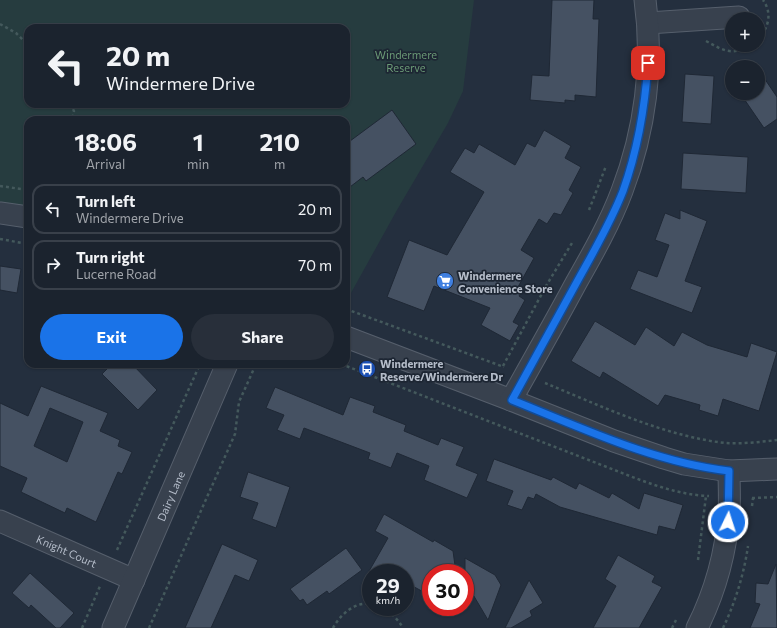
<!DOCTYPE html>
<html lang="en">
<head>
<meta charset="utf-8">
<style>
	:root { --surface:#1b232e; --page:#282f3a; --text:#f1f3f6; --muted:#a0a4aa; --line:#39404a; --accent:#1a73e8 }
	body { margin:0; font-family:Commissioner,sans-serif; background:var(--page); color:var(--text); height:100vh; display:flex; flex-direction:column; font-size:15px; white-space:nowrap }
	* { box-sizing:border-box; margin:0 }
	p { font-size:13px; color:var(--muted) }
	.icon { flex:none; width:22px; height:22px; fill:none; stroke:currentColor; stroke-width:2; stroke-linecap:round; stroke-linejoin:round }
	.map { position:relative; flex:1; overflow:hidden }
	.drawer { position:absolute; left:24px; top:116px; width:326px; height:252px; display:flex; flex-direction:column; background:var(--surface); border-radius:12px; box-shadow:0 1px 3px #0004,0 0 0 1px var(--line) }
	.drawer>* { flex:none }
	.guide { position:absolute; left:24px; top:24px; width:326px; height:84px; border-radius:12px; box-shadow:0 1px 3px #0004,0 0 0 1px var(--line); background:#1b232e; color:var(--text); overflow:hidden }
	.controls { position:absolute; left:725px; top:12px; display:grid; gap:8px }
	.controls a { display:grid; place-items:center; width:40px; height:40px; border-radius:50%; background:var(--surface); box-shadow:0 1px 3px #0004,0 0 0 1px var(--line); font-size:20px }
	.speed { position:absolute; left:362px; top:564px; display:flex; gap:8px; font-size:20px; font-weight:700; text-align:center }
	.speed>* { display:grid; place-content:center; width:52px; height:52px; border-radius:50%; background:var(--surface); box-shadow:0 1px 3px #0004,0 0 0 1px var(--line); line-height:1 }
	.speed small { font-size:10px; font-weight:400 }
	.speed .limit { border:6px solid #d22; background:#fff; color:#111 }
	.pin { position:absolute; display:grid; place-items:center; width:34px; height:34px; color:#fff; margin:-17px; border-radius:8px; box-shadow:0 2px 6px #0006 }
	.me { position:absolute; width:44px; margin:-22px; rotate:4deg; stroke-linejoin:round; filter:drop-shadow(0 0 3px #0008) }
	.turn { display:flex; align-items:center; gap:14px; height:84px; padding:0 16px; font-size:18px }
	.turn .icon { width:52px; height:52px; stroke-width:2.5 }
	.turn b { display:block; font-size:28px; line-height:34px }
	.eta { display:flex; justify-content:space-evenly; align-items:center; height:68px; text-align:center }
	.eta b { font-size:24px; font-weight:700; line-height:28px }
	.action { display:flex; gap:8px; margin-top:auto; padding:8px 16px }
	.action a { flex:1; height:46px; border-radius:24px; background:var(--accent); color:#fff; font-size:16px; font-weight:700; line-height:46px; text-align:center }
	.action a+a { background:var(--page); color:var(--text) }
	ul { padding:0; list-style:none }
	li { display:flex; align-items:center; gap:12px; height:50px; margin:0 8px 6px; padding:0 8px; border:2px solid var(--line); border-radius:12px }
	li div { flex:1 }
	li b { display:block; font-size:15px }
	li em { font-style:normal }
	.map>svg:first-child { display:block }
</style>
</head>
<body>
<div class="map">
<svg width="777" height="628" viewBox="0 0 777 628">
	<rect width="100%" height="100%" fill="#242f3e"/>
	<!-- green -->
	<path fill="#263c3f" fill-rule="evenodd" d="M0,0H474L463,91L448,123L397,210L346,302V120H28V217L0,213ZM28,28H346V104H28Z"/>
	<!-- building -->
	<g fill="#455162" stroke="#1f2835" fill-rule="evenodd">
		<path d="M552,0H594L593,19H599L596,97L575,95V101L565,100V103L530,100L532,75L549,76Z"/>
		<path d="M758,69L777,97V119L764,128L740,93H758Z"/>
		<path d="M685,74L714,76L711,124L682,122Z"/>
		<path d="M392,110L416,144L366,181L363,177L346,190V144Z"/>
		<path d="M544,130L571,146L565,158L581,167L569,190L573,193L561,215L554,213L547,224L539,219L521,250L534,258L518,287L523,290L519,296L525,300L513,322L519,325L510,341L481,325L490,308L434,286L424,311L387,297L409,240L447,255L484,192L450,172L465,148L474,153L479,144L515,165L527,143L535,147Z"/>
		<path d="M683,153L748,157L746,193L681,189Z"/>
		<path d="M680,210L707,221L685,281L702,287L692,313L630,289L638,270L657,277L669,245L655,240L665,213L680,219Z"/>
		<path d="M0,266L21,269L17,293L0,290Z"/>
		<path d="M595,321L635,345L646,327L674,346L682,332L707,345L747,357L751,343L777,352L759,411L723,399L718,416L699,410L700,405L665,395L658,406L603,372L600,378L571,361Z"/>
		<path d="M112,364H132L157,390L138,410L102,374Z"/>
		<path d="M41,386L108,413L100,431L120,440L118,446L132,452L122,474L118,472L96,522L67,508L65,513L21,492L27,478L0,466V403L28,416ZM50,408L83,422L67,462L34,446Z"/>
		<path d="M275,387L343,415L350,397L375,406L373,412L406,425L404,431L438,445L441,438L464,447L456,465L478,474L467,498L424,480L429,466L397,453L391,468L368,459L370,453L304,428L300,439L277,430L284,415L266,408Z"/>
		<path d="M494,459L551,480L553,477L576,489L579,483L609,498L612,493L639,509L644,493L683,505L675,530L659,526L657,535L560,507L536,494L534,499L528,497L522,510L507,505L513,491L486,481Z"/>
		<path d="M248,472L290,487L276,528L252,519L258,503L240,497Z"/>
		<path d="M384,514L433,542L434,540L453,551L456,573H431V596L405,582V573H368L388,538L375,531Z"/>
		<path d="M222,544L258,560L249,581L235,575L211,628H185Z"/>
		<path d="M346,548L362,570L329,594L327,591L307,605L303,599L300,601L290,589Z"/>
		<path d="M618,555L655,576L652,582L662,587L639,628H593L616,586L605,579Z"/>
		<path d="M465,558L495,575L501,585L488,620L465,581Z"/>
		<path d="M776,564L777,628H750L760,604L755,603L756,583L768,584Z"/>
		<path d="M30,573L74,613L60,628H56L31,605L29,608L12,593Z"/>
		<path d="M529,580L543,603L530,611L532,616L511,628H505Z"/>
	</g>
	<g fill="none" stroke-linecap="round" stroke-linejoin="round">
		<defs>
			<g id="street">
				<path d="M648,23L739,17"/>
				<path d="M0,213L28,217"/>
				<path d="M346,337L511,400L614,441L664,458L684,464L729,471L777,469"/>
				<path d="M511,400C533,361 555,322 576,283C593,253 610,223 622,191C645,131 654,64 645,0"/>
				<path id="s1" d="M0,521L134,580"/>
				<path id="s2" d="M113,628L227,364"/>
				<path d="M697,628C715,592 726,552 729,512C730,498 729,485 729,471"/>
			</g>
		</defs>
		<!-- street casing -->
		<use href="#street" stroke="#565f6c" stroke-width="23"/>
		<!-- path -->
		<g stroke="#44595c" stroke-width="2.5" stroke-dasharray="3 3" stroke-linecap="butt">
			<path d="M0,24L16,33L28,45"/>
			<path d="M758,40C768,28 773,14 763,0"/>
			<path d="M706,41C724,51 732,56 751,45"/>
			<path d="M70,104L74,111L72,120"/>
			<path d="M0,186L28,190"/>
			<path d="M589,210L606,166"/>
			<path d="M0,239L28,244"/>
			<path d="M346,309L504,367"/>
			<path d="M341,364L635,478C659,487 683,495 709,496"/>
			<path d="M503,366L546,286L572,243"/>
			<path d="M545,383C601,406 664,436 725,443C742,444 760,442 777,440"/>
			<path d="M752,498L777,497"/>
			<path d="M752,506L753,498"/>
			<path d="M117,550L200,364"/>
			<path d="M698,560L706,496"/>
			<path d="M382,607C390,612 398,619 403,628"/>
			<path d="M82,628L100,586"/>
			<path d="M149,628L235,434L239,402L256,364"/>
			<path d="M333,628C340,615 355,601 371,604"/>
			<path d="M672,628L676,620"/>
			<path d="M723,628C735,603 744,574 748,546"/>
		</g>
		<!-- street -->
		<use href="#street" stroke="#38414e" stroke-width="21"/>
	</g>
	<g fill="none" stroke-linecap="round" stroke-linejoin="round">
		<defs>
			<path id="route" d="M648,63C645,107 638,149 623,191C611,222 594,251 578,280C556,320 534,360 512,400C582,428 653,462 729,471L728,522"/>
		</defs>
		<!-- route casing -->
		<use href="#route" stroke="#114b97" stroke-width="10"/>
		<!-- route -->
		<use href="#route" stroke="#1a73e8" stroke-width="7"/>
	</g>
	<!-- icons -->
	<defs>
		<symbol id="supermarket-disc" viewBox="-11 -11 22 22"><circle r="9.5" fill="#3f7fe0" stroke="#1d2633"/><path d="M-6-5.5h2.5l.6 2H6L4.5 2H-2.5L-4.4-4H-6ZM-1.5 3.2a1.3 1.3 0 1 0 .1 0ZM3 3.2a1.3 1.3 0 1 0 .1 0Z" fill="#fff"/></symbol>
		<symbol id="bus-disc" viewBox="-11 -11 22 22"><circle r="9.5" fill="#1a4fb4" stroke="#1d2633"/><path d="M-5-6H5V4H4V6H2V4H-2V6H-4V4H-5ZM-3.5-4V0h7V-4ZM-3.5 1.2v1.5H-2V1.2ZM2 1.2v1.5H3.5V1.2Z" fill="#fff"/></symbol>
	</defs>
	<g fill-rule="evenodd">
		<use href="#supermarket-disc" x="435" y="271" width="20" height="20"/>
		<use href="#bus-disc" x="357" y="359" width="20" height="20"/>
	</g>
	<g text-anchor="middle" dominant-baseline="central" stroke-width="3.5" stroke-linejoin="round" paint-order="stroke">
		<!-- park labels -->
		<g font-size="11" fill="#6b9a76" stroke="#1d2633">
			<text x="406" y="54">Windermere<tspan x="406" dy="13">Reserve</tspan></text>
		</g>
		<!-- poi labels -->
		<g font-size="11" font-weight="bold" fill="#b4bcc9" stroke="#1d2633" text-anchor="start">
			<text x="458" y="275">Windermere<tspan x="458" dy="13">Convenience Store</tspan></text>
			<text x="380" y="363">Windermere<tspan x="380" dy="13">Reserve/Windermere Dr</tspan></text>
		</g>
		<!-- street labels -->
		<g font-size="11" fill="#b4bcc9" stroke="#1d2633">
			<text stroke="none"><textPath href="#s2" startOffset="144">Dairy Lane</textPath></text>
			<text stroke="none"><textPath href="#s1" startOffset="73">Knight Court</textPath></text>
		</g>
	</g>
</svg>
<div class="controls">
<a>+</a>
<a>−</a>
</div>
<div class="speed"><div>29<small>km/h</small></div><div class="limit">30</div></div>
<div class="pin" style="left:648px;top:63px;background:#d93025"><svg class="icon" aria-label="arrive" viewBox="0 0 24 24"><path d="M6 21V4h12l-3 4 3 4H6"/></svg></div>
<svg class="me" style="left:728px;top:522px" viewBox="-20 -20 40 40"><circle r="17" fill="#1a73e8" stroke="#fff" stroke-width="3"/><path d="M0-11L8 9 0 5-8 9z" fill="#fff"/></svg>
<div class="guide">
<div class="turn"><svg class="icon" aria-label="left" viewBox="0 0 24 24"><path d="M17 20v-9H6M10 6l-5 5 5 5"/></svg><div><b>20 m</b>Windermere Drive</div></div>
</div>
<section class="drawer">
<div class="eta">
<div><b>18:06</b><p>Arrival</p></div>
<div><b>1</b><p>min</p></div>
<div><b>210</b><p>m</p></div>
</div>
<ul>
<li><svg class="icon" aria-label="left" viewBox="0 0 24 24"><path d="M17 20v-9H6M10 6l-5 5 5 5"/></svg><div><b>Turn left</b><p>Windermere Drive</p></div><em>20 m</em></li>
<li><svg class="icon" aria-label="right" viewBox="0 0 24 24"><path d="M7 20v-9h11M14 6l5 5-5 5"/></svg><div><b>Turn right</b><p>Lucerne Road</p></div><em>70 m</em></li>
</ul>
<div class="action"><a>Exit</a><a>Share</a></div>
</section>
</div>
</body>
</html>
